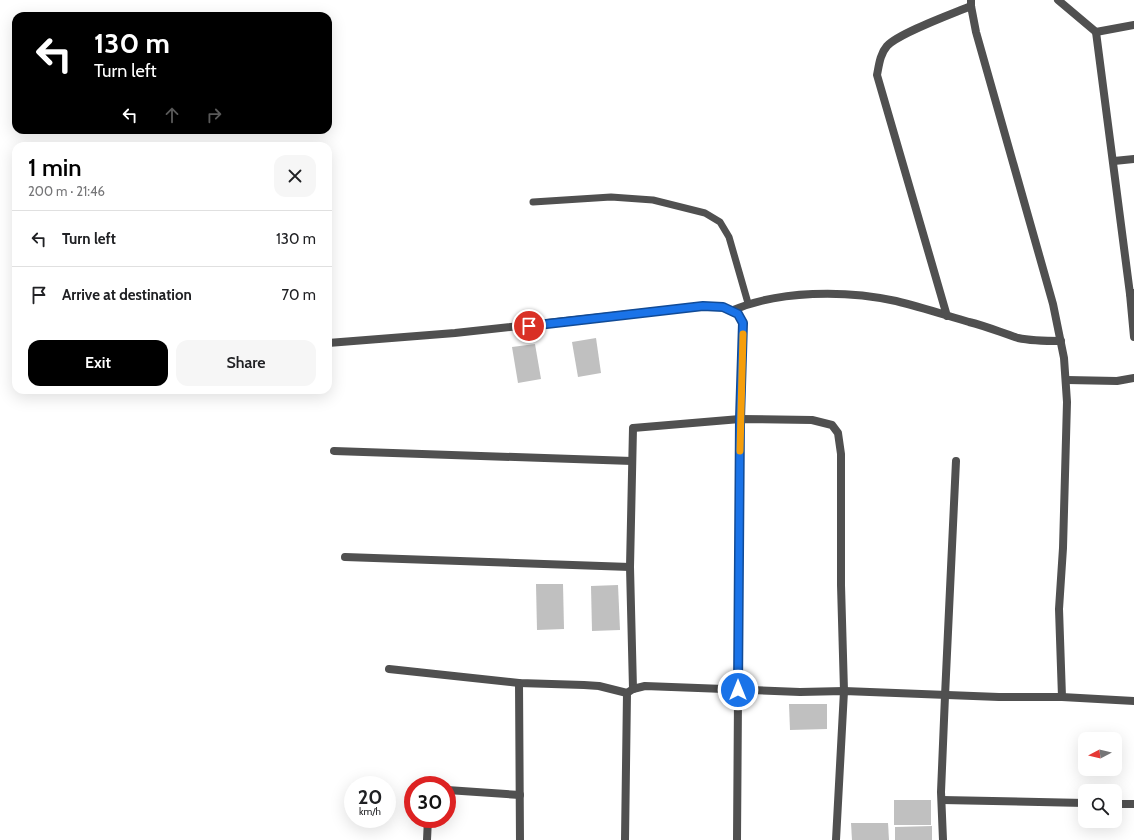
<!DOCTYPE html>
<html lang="en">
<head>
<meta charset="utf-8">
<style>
	:root { --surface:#fff; --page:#f6f6f6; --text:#202124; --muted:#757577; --line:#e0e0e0; --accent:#000 }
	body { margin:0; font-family:Cabin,sans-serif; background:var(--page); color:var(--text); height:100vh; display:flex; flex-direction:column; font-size:15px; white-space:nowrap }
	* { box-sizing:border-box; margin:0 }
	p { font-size:13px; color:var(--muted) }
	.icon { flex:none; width:22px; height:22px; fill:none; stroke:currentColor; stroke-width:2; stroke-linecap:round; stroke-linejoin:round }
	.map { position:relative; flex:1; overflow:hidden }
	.drawer { position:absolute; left:12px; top:142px; width:320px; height:252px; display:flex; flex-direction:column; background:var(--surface); border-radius:12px; box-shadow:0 4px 16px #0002 }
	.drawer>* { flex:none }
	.hud { position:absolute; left:12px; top:12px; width:320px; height:122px; border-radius:12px; box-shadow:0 4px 16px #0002; background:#000; color:#fff; overflow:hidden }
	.needle { width:26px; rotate:263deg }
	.controls { position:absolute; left:1078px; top:732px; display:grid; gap:8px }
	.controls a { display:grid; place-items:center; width:44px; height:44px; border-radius:8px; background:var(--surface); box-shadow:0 4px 16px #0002; font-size:20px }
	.speed { position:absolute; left:344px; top:776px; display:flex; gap:8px; font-size:20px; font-weight:700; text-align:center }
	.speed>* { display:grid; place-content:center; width:52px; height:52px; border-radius:50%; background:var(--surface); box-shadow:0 4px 16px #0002; line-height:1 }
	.speed small { font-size:10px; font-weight:400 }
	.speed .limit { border:6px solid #d22; background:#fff; color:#111 }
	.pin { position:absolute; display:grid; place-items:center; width:34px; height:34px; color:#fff; margin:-17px; border:2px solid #fff; border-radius:50%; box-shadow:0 1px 4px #0007 }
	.me { position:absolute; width:44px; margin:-22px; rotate:0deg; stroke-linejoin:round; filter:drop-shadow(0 0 3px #0008) }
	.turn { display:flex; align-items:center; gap:14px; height:84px; padding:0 16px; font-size:18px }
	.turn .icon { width:52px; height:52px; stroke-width:2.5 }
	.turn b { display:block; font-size:28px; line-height:34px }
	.lanes { display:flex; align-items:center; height:38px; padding:0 16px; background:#0003; justify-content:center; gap:20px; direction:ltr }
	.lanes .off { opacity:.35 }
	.round { display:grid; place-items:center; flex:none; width:42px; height:42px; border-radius:12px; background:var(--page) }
	.headline { display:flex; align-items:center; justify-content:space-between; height:68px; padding:0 16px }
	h1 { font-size:24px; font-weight:600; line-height:30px; color:var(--accent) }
	.primary-button { display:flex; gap:8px; margin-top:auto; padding:8px 16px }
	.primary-button a { flex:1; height:46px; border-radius:12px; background:var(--accent); color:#fff; font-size:16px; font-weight:600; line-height:46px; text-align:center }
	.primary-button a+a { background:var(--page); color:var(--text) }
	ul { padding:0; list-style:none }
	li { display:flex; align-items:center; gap:12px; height:56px; padding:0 16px; border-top:1px solid var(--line) }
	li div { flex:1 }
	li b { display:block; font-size:15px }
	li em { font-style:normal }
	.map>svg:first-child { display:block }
</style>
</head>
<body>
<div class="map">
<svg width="1134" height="840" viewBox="0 0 1134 840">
	<rect width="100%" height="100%" fill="#fff"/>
	<!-- building -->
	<g fill="#c0c0c0">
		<path d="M596,338L601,373L578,377L572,342Z"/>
		<path d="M535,344L541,379L518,383L512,347Z"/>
		<path d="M536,584H563L564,629L537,630Z"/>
		<path d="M618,585L620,630L592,631L591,586Z"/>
		<path d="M789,704H827V729L790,730Z"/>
		<rect x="894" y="800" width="37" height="25"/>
		<path d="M851,823H888L889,840H852Z"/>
		<path d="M932,826V840H895V827Z"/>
	</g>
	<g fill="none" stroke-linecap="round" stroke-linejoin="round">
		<!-- lane -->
		<path stroke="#505050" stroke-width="7" d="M533,202L611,197L653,200L705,213L720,222L729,237L748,303"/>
		<!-- street -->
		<g stroke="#505050" stroke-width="8">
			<path d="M971,0V6L976,32L1053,304L1064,358L1067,402L1063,548L1059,609L1062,697"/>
			<path d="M1058,0L1096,32L1130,294L1134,293"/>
			<path d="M1096,32L1134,25"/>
			<path d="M1114,161L1134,159"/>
			<path d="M1130,294L1134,337"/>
			<path d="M731,311C779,290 846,290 896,301C921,307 945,315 969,322C986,326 1002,333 1018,338C1032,341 1047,341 1061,341"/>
			<path d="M947,316L877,75C879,65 880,54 887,46C899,33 952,14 971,6"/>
			<path d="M328,343L455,333L703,306L723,307L738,314L743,323L740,419L737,840"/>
			<path d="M1067,380L1117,381L1134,378"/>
			<path d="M334,451L632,461"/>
			<path d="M345,557L630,567"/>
			<path d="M389,669L519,683L584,685L599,686L627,693"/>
			<path d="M519,683L520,840"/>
			<path d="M633,689L630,567L633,428L740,419L812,420L832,425L838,433L841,454V585L844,691L836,840"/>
			<path d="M447,790L520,795"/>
			<path d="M942,800L1085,803"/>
			<path d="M1115,804H1134"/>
			<path d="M427,840L428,819"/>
			<path d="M625,840L627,693L633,689L645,686L800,692L844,691L999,697H1062L1134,701"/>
			<path d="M943,840L941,792L945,696L956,461"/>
		</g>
	</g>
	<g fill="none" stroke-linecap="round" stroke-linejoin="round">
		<defs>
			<path id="route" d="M529,326L703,306L723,307L738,314L743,323L740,419L738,690"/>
		</defs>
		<!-- route casing -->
		<use href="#route" stroke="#114b97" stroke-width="10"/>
		<!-- route -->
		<use href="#route" stroke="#1a73e8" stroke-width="7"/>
		<!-- slow -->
		<path stroke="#f59e0b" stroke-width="7" d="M740,451L743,334"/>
	</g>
</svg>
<div class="controls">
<a><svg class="needle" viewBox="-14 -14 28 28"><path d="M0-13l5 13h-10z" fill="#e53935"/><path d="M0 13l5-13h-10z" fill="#757577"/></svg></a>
<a><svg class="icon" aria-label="search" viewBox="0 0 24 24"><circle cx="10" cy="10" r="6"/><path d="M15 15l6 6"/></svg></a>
</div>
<div class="speed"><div>20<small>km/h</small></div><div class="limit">30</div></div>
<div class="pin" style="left:529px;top:326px;background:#d93025"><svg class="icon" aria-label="arrive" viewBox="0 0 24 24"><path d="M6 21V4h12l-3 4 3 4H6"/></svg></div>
<svg class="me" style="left:738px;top:690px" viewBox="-20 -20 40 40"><circle r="17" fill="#1a73e8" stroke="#fff" stroke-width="3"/><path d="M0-11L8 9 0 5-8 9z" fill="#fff"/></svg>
<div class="hud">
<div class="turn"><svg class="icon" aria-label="left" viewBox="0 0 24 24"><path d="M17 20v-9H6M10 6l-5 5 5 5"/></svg><div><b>130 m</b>Turn left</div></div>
<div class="lanes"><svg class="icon" aria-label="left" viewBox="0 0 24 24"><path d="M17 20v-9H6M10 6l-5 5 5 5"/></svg><svg class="icon off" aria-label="ahead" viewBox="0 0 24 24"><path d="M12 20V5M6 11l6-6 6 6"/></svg><svg class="icon off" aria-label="right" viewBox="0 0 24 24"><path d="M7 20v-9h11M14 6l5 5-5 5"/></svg></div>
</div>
<section class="drawer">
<div class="headline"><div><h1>1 min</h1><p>200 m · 21:46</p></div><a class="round"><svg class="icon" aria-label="close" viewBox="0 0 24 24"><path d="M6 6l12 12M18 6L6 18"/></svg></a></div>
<ul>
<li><svg class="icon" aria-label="left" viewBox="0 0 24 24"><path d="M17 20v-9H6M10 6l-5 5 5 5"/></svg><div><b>Turn left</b></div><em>130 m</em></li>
<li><svg class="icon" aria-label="arrive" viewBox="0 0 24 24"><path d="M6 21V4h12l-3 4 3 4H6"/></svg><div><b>Arrive at destination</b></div><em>70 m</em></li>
</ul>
<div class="primary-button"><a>Exit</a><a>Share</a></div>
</section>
</div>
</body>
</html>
